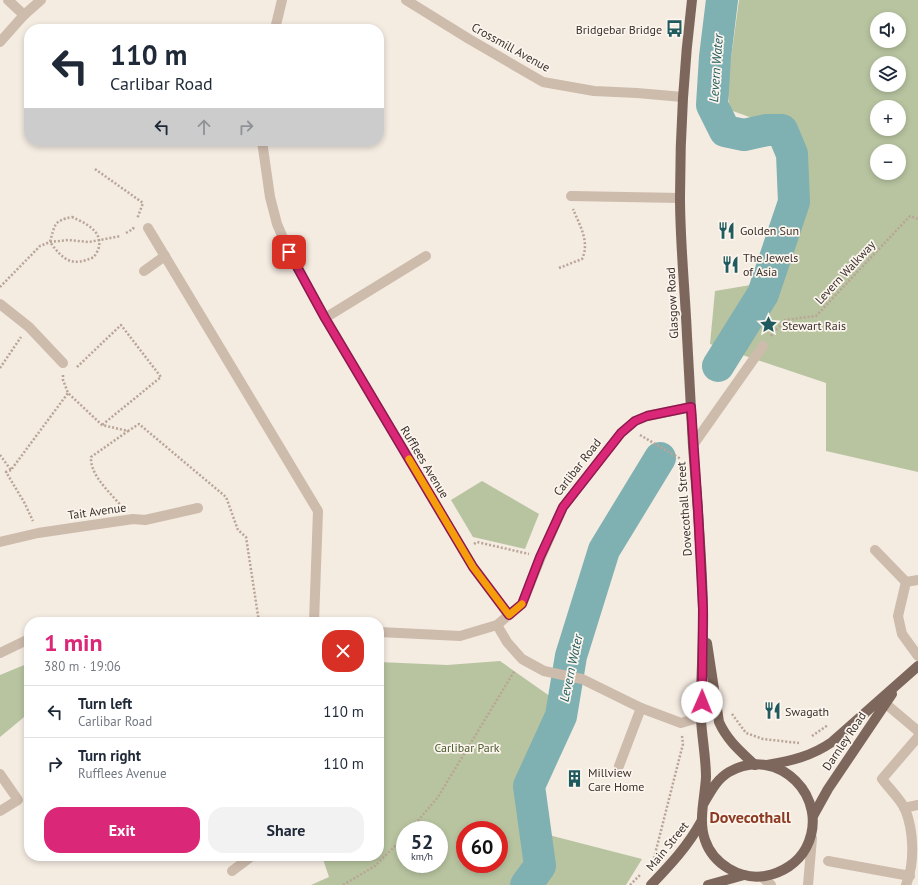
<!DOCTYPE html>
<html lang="en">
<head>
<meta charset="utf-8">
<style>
	:root { --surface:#fff; --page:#f2f2f3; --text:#1f2937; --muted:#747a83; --line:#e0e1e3; --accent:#db2777 }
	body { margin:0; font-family:"PT Sans",sans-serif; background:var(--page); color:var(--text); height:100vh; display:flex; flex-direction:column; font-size:15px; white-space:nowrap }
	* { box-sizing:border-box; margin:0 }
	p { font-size:13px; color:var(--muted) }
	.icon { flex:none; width:22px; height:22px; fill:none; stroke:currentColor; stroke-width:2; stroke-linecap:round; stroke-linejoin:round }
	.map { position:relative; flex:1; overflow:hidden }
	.details { position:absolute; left:24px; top:617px; width:360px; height:244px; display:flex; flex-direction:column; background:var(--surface); border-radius:16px; box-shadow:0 2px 6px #0003 }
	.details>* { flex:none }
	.hud { position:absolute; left:24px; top:24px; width:360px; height:122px; border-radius:16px; box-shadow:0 2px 6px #0003; background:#fff; color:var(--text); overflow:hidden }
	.fabs { position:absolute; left:870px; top:12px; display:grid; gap:8px }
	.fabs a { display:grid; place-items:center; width:36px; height:36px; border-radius:50%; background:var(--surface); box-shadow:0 2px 6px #0003; font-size:20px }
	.speed { position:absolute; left:396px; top:821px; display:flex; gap:8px; font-size:20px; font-weight:700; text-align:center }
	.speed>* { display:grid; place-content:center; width:52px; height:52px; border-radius:50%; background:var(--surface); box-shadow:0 2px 6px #0003; line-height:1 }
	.speed small { font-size:10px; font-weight:400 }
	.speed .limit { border:6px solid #d22; background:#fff; color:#111 }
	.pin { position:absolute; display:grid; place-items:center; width:34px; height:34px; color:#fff; margin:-17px; border-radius:8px; box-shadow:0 2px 6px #0006 }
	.me { position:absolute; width:44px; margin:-22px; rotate:1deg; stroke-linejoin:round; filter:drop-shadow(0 0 3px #0008) }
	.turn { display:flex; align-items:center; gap:14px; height:84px; padding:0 20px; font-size:18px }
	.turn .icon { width:52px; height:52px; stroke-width:2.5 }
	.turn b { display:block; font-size:28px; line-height:34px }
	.lanes { display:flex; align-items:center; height:38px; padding:0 20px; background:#0003; justify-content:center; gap:20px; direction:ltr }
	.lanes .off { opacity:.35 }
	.round { display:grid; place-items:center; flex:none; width:42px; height:42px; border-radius:16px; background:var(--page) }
	.summary { display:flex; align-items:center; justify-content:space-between; height:68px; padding:0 20px }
	h1 { font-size:24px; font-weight:600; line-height:30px; color:var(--accent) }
	.action { display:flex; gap:8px; margin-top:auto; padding:8px 20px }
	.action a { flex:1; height:46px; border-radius:16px; background:var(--accent); color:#fff; font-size:16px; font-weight:600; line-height:46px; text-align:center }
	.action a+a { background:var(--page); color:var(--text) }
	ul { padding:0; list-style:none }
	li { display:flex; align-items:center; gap:12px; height:52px; padding:0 20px; border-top:1px solid var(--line) }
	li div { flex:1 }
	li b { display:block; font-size:15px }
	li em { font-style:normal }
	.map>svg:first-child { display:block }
</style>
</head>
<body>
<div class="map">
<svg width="918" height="885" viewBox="0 0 918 885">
	<rect width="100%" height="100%" fill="#f4ebe1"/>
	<!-- green -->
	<g fill="#b8c4a0" fill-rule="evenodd">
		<path d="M739,0H918V472L826,451V383L710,344L715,291L780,280L799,188L783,129L730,110L727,87ZM877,19H899V41H877ZM877,63H899V85H877ZM877,107H899V129H877ZM877,151H899V173H877Z"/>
		<path d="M482,481L539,514L525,549L473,537L451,500Z"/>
		<path d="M500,661L571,711L540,786L541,833L642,859L626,885H311L329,877L322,856H379V662L447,665ZM405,830H439V864H405ZM465,830H499V864H465Z"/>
		<path d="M29,663V713L0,737V675Z"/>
	</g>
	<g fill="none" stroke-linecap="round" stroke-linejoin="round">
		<!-- river -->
		<g stroke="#7fb0b2" stroke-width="32">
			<path d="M718,366L763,294L794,202L792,154L782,130H767L744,135L725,131L712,105L715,57L722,0"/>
			<path d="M526,885L540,866L529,786L561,716L571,656L604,550L660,458"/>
		</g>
		<!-- path -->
		<g stroke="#b9a596" stroke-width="2.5" stroke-dasharray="2 2" stroke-linecap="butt">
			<path d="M95,169L143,203L137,219"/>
			<path d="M72,217C83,222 102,230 99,246C99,249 96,254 94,257C72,267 64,261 50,242C55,225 53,221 72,217Z"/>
			<path d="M126,233L133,229L134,226"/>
			<path d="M559,268L582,259C590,242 580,226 573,209"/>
			<path d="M0,287L40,246L50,242L68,240L89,242L121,236"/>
			<path d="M771,336L785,320L816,316L910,216L918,219"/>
			<path d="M77,367L121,325L161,377L102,425"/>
			<path d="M0,368L21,337"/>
			<path d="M63,375V380L68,393L102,425L128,431L139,424L226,497L238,530L246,537L259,622"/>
			<path d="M640,435L681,459"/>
			<path d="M0,455L11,470L68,393"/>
			<path d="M11,470L6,472L24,502L33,521"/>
			<path d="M122,507C111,493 90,476 91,457L128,431"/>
			<path d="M474,544L477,542L529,554"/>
			<path d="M732,714L746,733L763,739L799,743"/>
			<path d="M812,736L828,725"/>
			<path d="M410,830L438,797L515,670"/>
			<path d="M653,862L683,744L682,736"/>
			<path d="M343,885L375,866L405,836"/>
			<path d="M630,885L640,875"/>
		</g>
		<!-- minor -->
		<g stroke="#cdbbac" stroke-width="10">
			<path d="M8,0L24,15"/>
			<path d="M406,0L469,39L543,82L594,91L637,93L683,97"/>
			<path d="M275,29L282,0"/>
			<path d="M0,42L24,15L41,0"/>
			<path d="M262,141L270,197L277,224L289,252L325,318L473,567L509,615"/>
			<path d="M571,196L680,198"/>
			<path d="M148,228L318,511L314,622"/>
			<path d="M144,271L165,256"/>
			<path d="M0,304L29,327L63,363"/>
			<path d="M325,318L426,256"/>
			<path d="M693,445L763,346"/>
			<path d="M0,542L38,533L133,519L145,520L198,508"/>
			<path d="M875,550L906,582"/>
			<path d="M918,580L906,582L898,616L902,634L918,656"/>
			<path d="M154,622H181"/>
			<path d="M497,625L507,642L522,659L544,671L582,679L641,708L681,723L701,717"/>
			<path d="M379,632L460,636L497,625L522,604L541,557L563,507L621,433L635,421L647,416L691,407"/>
			<path d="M0,653L29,639"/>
			<path d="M886,704L918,731"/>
			<path d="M619,766L641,708"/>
			<path d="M0,774L18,800L0,811"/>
			<path d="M904,808L918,805"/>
			<path d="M828,861L910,876"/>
			<path d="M232,871L252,856"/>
			<path d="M762,877L771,885"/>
			<path d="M808,885L812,838"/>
			<path d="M906,885C915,863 914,831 905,809C901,800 888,787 882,779L918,737"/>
		</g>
		<!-- major -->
		<g stroke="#7d675c" stroke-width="10">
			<path d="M692,0C684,65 680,131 680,197C680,243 685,290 687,336C689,373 691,410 693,446C697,500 702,554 703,609C704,645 700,682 701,719C702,738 706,758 706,777C705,798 698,820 705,840C713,864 740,880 765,876C782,873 798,863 806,848C832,798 778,744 729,772C717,779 711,791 704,803"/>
			<path d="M707,643L719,722C727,740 740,751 755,765"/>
			<path d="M767,765C791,761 812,756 832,742L918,666"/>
			<path d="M813,816L828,789L892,694"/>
			<path d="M651,885C670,865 688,846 701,822"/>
			<path d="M708,885L744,875"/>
		</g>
	</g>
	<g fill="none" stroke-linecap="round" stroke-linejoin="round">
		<defs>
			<path id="route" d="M289,252L325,318L473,567L509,615L522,604L540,557L563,507L621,433L635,421L647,416L691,407L698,510L703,609L702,702"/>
		</defs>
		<!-- route casing -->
		<use href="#route" stroke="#8e194d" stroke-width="10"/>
		<!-- route -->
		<use href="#route" stroke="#db2777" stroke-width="7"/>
		<!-- slow -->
		<path stroke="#f59e0b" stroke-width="7" d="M409,459L473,567L509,615L522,604"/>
	</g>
	<!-- icons -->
	<defs>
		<symbol id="bus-bare" viewBox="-9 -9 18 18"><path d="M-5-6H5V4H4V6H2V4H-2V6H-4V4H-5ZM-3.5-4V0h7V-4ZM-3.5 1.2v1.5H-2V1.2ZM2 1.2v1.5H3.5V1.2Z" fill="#1f5a5e" stroke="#fbf5ee" stroke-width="2.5" paint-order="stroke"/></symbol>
		<symbol id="restaurant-bare" viewBox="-9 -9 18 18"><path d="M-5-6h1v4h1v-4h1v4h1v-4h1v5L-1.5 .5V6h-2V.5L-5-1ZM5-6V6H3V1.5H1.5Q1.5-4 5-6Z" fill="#1f5a5e" stroke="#fbf5ee" stroke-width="2.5" paint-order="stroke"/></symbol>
		<symbol id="sight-bare" viewBox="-9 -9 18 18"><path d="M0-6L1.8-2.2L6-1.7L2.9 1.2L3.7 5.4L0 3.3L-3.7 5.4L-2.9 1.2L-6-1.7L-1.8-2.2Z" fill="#1f5a5e" stroke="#fbf5ee" stroke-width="2.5" paint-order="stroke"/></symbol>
		<symbol id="building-bare" viewBox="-9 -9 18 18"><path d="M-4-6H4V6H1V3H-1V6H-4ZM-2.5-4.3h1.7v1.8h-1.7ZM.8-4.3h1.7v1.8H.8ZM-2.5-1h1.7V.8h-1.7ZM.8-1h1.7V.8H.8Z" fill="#1f5a5e" stroke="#fbf5ee" stroke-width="2.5" paint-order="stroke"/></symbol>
	</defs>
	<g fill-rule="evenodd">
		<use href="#bus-bare" x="662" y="16" width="25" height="25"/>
		<use href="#restaurant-bare" x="714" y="218" width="25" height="25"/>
		<use href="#restaurant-bare" x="718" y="252" width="25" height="25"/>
		<use href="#sight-bare" x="756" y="312" width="25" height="25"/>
		<use href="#restaurant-bare" x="760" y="698" width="25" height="25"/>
		<use href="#building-bare" x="562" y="766" width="25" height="25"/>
	</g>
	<g text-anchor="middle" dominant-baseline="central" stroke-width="3.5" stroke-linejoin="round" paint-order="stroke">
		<!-- poi labels -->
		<g font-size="12" fill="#3b302b" stroke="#fbf5ee" text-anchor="start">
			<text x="662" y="29" text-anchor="end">Bridgebar Bridge</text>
			<text x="740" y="230">Golden Sun</text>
			<text x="743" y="257">The Jewels<tspan x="743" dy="14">of Asia</tspan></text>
			<text x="782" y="325">Stewart Rais</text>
			<text x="785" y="711">Swagath</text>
			<text x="588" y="772">Millview<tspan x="588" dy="14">Care Home</tspan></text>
		</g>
		<!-- street labels -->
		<g font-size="12" fill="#3b302b" stroke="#fbf5ee">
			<text transform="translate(511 47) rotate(29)">Crossmill Avenue</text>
			<text transform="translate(845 272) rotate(-47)">Levern Walkway</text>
			<text transform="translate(672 303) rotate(-93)">Glasgow Road</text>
			<text transform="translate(425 462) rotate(59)">Rufflees Avenue</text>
			<text transform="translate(577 467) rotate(-52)">Carlibar Road</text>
			<text transform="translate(684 509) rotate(-94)">Dovecothall Street</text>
			<text transform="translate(97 511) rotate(-8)">Tait Avenue</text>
			<text transform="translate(844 741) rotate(-56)">Darnley Road</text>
			<text transform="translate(667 846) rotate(-51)">Main Street</text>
		</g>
		<!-- park labels -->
		<g font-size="12" fill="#4a5a2e" stroke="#fbf5ee">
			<text x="467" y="747">Carlibar Park</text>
		</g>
		<!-- water labels -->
		<g font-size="13" font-style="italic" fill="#1f5a5e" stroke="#fbf5ee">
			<text transform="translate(716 68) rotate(-86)">Levern Water</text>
			<text transform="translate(571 668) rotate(-78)">Levern Water</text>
		</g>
		<!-- district labels -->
		<g font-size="16" font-weight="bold" fill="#8c3b22" stroke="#fbf5ee">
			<text x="750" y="817">Dovecothall</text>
		</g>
	</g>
</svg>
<div class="fabs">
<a><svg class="icon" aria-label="sound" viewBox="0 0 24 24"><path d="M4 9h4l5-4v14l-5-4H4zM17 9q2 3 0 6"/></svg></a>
<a><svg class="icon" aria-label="layers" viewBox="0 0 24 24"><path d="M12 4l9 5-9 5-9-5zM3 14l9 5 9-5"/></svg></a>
<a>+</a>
<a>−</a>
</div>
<div class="speed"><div>52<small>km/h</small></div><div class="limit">60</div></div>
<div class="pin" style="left:289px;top:252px;background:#d93025"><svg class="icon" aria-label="arrive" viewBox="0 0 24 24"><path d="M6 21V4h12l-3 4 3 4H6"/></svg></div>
<svg class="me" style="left:702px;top:702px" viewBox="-20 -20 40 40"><circle r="19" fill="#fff"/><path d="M0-13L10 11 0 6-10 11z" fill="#db2777"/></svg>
<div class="hud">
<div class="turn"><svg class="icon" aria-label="left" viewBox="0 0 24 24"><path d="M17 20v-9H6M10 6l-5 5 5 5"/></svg><div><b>110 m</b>Carlibar Road</div></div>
<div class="lanes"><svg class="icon" aria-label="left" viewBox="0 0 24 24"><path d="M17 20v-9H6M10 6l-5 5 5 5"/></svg><svg class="icon off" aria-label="ahead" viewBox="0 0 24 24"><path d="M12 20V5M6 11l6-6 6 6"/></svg><svg class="icon off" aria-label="right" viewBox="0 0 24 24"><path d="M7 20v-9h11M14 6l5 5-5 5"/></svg></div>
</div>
<section class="details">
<div class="summary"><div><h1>1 min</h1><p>380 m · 19:06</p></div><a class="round" style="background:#d93025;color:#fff"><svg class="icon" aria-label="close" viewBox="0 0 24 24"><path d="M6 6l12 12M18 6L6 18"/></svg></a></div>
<ul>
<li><svg class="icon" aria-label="left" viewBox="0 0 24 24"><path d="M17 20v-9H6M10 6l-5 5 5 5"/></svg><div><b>Turn left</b><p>Carlibar Road</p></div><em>110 m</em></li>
<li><svg class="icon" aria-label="right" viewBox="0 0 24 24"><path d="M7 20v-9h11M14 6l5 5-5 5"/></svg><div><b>Turn right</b><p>Rufflees Avenue</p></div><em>110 m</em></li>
</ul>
<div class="action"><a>Exit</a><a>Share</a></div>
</section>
</div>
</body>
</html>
